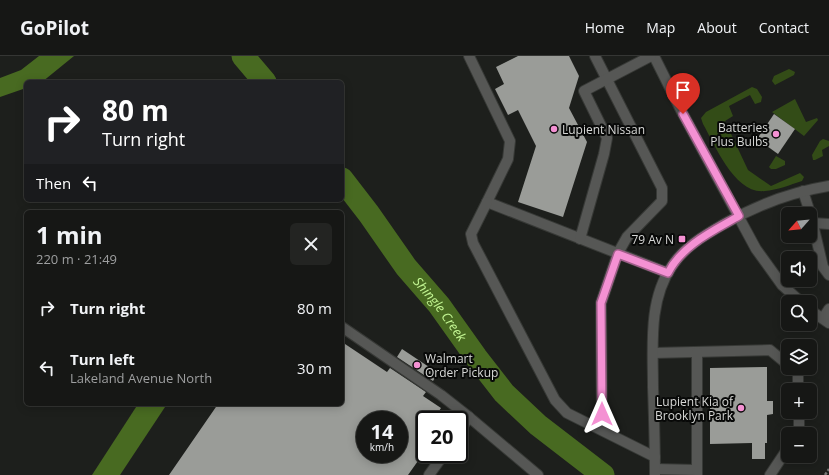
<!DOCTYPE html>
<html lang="en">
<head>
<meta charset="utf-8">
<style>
	:root { --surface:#161715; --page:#232422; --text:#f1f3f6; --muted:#9e9fa0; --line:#353634 }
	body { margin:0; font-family:"Open Sans",sans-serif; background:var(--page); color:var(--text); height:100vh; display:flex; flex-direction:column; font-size:15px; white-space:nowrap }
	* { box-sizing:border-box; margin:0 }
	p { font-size:13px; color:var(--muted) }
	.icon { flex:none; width:22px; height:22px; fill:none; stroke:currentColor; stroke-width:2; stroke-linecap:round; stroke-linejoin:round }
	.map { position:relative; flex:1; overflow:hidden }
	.sheet { position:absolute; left:24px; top:154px; width:320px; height:196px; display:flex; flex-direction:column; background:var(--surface); border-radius:6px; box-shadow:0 2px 10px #0003,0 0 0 1px var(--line) }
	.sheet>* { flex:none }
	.hud { position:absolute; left:24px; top:24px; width:320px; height:122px; border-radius:6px; box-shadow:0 2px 10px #0003,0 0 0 1px var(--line); background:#202124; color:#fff; overflow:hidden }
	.needle { width:26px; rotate:243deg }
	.tools { position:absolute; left:781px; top:151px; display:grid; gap:8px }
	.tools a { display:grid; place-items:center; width:36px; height:36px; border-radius:6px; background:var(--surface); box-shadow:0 2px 10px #0003,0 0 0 1px var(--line); font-size:20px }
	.speed { position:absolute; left:356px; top:355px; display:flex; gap:8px; font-size:20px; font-weight:700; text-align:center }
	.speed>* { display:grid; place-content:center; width:52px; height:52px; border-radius:50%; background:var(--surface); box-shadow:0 2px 10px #0003,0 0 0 1px var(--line); line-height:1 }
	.speed small { font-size:10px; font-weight:400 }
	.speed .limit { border:2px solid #111; border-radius:6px; background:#fff; color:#111 }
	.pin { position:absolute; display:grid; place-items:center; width:34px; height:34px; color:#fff; margin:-41px -17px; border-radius:50% 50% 50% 0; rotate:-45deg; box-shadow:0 0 4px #0007 }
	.pin .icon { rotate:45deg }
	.me { position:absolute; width:44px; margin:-22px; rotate:0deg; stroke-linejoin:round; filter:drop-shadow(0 0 3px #0008) }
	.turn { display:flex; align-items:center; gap:14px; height:84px; padding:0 12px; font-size:18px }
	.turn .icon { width:52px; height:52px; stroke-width:2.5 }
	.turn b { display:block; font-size:28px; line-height:34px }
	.then { display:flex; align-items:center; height:38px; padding:0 12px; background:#0003; gap:8px; font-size:15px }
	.round { display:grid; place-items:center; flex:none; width:42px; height:42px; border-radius:6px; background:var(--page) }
	.headline { display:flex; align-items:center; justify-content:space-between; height:68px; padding:0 12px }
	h1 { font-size:24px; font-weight:700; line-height:30px }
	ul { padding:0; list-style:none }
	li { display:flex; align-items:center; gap:12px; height:60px; padding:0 12px }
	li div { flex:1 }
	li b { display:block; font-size:15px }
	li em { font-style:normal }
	header { display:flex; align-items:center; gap:24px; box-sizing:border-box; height:56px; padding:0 20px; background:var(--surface); border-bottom:1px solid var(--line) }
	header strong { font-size:19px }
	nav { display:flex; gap:22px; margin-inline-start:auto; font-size:14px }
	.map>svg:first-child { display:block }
</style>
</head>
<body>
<header>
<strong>GoPilot</strong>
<nav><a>Home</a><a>Map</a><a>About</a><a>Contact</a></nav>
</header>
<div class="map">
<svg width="829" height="419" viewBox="0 0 829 419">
	<rect width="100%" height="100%" fill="#1d1f1c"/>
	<!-- green -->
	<g fill="#334c17">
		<path d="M789,13L795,16L794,19L775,29L772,25L774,20Z"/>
		<path d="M752,31L757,33L762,41L761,46L755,48L750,39L729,50L733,60L725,65L748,114L771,130L800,117L804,121L802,125C790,129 777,134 765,135C735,139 715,89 703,68L701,62L706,56Z"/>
		<path d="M795,43L806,66L817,62L818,64L804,80L772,56Z"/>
		<path d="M823,83L829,85V90L822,94L823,100L815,104H813L812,99L820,85Z"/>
		<path d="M776,100L785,105V109L776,113H771L769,111Z"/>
	</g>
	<!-- water -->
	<g fill="#486a21">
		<path d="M39,0H74L42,26H26V32L0,41V22L21,14Z"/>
		<path d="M138,348H167L120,419H92Z"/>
	</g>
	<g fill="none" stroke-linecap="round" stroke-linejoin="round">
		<!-- river -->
		<g stroke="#486a21" stroke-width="23">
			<path d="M243,0L265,26"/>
			<path id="s1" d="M342,123L369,158L406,211L439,249L476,301L504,337L538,369L603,419"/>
		</g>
	</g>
	<!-- building -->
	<g fill="#9a9c98" fill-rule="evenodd">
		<path d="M518,0H569L579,20L569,52L587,86L563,161L518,146L536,90L518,54L508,59L495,33L504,28L496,11Z"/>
		<path d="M774,58L795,73L778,98L757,83Z"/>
		<path d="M342,286L387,316L390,312L426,336L423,340L441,352L433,364H425V395L408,419H169L218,348H342ZM365,364H399V398H365Z"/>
		<path d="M402,293L438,317L433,325L397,301Z"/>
		<path d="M767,311V345H773V358L767,359V387H765V403H752V387L710,388V312Z"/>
	</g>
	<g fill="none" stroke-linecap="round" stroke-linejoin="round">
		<defs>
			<g id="minor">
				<path d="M469,0L510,85L508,103L487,146L668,217"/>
				<path d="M595,0L662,132V145L627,181L618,197L601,247L602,374"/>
				<path d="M654,0L683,58L756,193L782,229L801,246"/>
				<path d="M803,135L811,160L823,211L829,219"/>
				<path d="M487,146L471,178L473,187L555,344L567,357L655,401"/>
				<path d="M813,167L829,168"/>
				<path d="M580,183L604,98L607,82L584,35L651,0"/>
				<path d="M810,254L829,267"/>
				<path d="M823,262L829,253"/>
				<path d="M342,271L441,339L469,361L538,419"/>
				<path d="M653,297L770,294L788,309"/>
				<path d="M792,312L798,316V334"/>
				<path d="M459,376L469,361"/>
				<path d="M797,378L799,374V356"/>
				<path d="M655,413L697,414V419"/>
				<path d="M697,414V296"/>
				<path d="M429,419L444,398"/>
				<path d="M655,419C655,390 654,360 653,331C653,291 648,244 672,210C684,191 705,179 724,168C757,149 792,136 829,130"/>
				<path d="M770,419L788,392"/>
			</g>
		</defs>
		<!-- minor casing -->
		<use href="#minor" stroke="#373936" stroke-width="12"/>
		<!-- path -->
		<path stroke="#757774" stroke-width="2.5" stroke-dasharray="3 2" stroke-linecap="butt" d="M825,419L829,413"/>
		<!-- minor -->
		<use href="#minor" stroke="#565755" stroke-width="10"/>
	</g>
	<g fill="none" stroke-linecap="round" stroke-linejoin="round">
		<defs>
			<path id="route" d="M602,358L601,247L618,198L668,217C682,189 713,175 739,160L683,58"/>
		</defs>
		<!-- route casing -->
		<use href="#route" stroke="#9f5e89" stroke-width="10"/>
		<!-- route -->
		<use href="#route" stroke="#f491d3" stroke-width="7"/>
	</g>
	<!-- markers -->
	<g fill="#f491d3" stroke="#080908" stroke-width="1.5">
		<circle cx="554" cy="73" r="4"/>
		<circle cx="776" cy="78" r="4"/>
		<rect x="678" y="179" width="8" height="8" rx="2"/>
		<circle cx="417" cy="309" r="4"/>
		<circle cx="741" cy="352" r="4"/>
	</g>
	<g text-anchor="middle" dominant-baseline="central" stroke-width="4" stroke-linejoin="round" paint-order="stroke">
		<!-- poi labels -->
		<g font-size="12" fill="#d7d8d6" stroke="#080908" text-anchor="end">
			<text x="768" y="71">Batteries<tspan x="768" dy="14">Plus Bulbs</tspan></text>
			<text x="562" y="73" text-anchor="start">Lupient Nissan</text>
			<text x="674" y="183">79 Av N</text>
			<text x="425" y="302" text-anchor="start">Walmart<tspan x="425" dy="14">Order Pickup</tspan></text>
			<text x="733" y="345">Lupient Kia of<tspan x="733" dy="14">Brooklyn Park</tspan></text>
		</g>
		<!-- water labels -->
		<g font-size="13" font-style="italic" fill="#c3f693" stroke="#080908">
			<text stroke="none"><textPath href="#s1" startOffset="163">Shingle Creek</textPath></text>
		</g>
	</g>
</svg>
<div class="tools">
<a><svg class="needle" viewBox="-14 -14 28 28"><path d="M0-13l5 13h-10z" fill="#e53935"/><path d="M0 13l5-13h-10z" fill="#9e9fa0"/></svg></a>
<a><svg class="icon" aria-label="sound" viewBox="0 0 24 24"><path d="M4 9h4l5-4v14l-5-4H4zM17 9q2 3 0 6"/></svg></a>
<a><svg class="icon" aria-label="search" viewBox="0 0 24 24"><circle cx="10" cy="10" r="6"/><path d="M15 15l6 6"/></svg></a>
<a><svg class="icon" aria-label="layers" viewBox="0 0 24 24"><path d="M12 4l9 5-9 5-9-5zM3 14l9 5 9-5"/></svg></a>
<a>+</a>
<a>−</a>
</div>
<div class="speed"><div>14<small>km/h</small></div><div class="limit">20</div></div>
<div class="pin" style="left:683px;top:58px;background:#d93025"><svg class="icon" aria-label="arrive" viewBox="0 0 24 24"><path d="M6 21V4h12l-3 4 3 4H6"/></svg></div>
<svg class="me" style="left:602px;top:358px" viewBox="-20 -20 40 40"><path d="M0-17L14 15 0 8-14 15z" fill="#f491d3" stroke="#fff" stroke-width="4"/></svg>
<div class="hud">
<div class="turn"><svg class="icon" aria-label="right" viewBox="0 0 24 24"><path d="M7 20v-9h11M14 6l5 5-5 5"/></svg><div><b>80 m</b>Turn right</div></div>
<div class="then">Then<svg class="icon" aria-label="left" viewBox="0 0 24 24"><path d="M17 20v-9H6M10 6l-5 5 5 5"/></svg></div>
</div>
<section class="sheet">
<div class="headline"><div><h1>1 min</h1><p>220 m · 21:49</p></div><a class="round"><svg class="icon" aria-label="close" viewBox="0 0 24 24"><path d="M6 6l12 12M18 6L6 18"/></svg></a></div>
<ul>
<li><svg class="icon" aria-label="right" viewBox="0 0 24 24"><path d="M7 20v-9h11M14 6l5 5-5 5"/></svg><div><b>Turn right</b></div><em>80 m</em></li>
<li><svg class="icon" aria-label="left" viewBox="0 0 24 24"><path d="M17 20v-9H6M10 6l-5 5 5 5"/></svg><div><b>Turn left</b><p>Lakeland Avenue North</p></div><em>30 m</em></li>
</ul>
</section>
</div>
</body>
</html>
